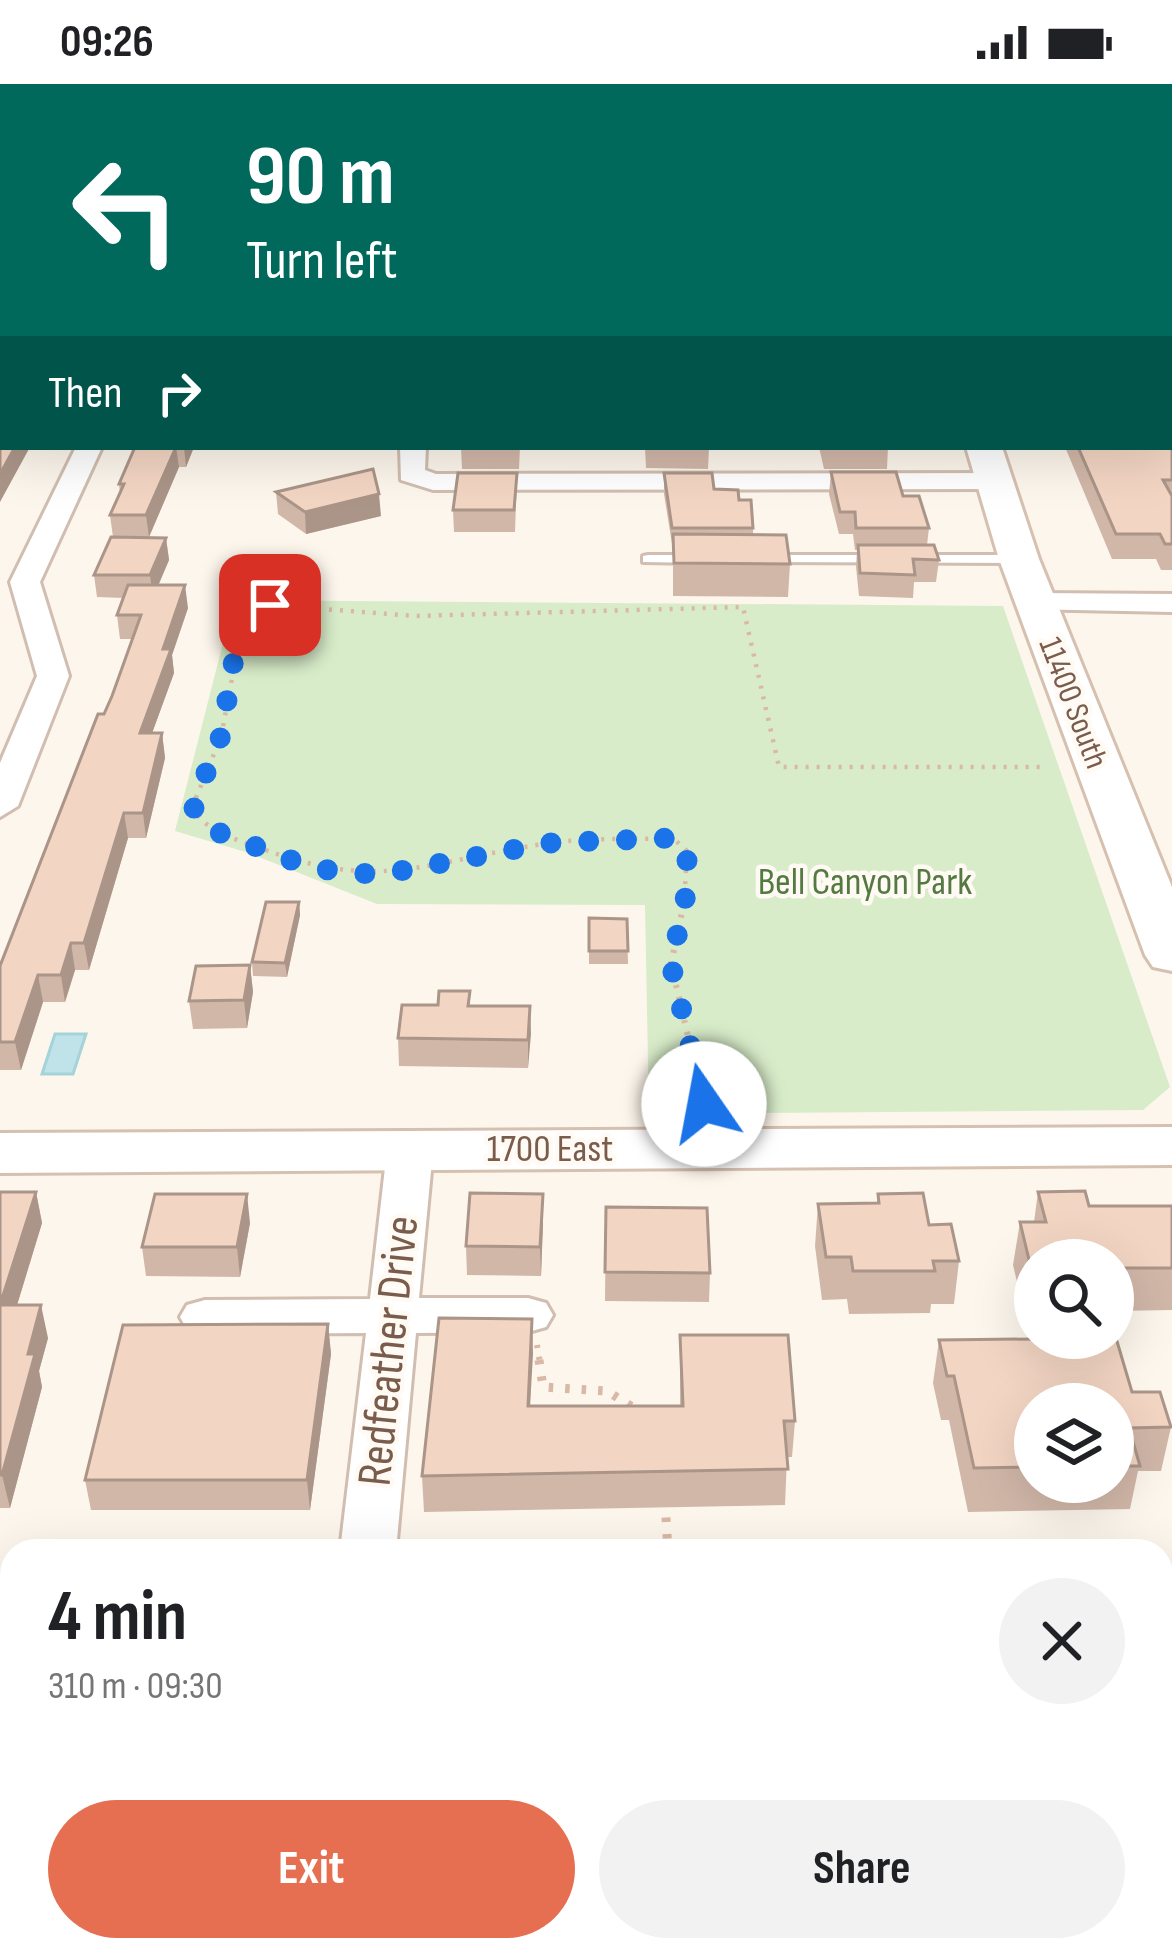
<!DOCTYPE html>
<html lang="en">
<head>
<meta charset="utf-8">
<style>
	:root { --surface:#fff; --page:#f2f2f2; --text:#202124; --muted:#757577; --accent:#e76f51 }
	body { margin:0; font-family:"Sofia Sans Condensed",sans-serif; background:var(--page); color:var(--text); height:100vh; display:flex; flex-direction:column; font-size:45px; white-space:nowrap }
	* { box-sizing:border-box; margin:0 }
	p { font-size:39px; color:var(--muted) }
	.icon { flex:none; width:66px; height:66px; fill:none; stroke:currentColor; stroke-width:2; stroke-linecap:round; stroke-linejoin:round }
	.map { position:relative; flex:1; overflow:hidden }
	.drawer { position:absolute; left:0px; top:1455px; width:1173px; height:423px; display:flex; flex-direction:column; background:var(--surface); border-radius:36px 36px 0 0; box-shadow:0 12px 48px #0002 }
	.drawer>* { flex:none }
	.hud { position:absolute; left:0px; top:0px; width:1173px; height:366px; box-shadow:0 12px 48px #0002; background:#00695c; color:#fff; overflow:hidden }
	.controls { position:absolute; left:1014px; top:1155px; display:grid; gap:24px }
	.controls a { display:grid; place-items:center; width:120px; height:120px; border-radius:50%; background:var(--surface); box-shadow:0 12px 48px #0002; font-size:60px }
	.pin { position:absolute; display:grid; place-items:center; width:102px; height:102px; color:#fff; margin:-51px; border-radius:24px; box-shadow:0 6px 18px #0006 }
	.me { position:absolute; width:132px; margin:-66px; rotate:348deg; stroke-linejoin:round; filter:drop-shadow(0 0 9px #0008) }
	.turn { display:flex; align-items:center; gap:42px; height:252px; padding:0 48px; font-size:54px }
	.turn .icon { width:156px; height:156px; stroke-width:2.5 }
	.turn b { display:block; font-size:84px; line-height:102px }
	.then { display:flex; align-items:center; height:114px; padding:0 48px; background:#0003; gap:24px; font-size:45px }
	.round { display:grid; place-items:center; flex:none; width:126px; height:126px; border-radius:63px; background:var(--page) }
	.summary { display:flex; align-items:center; justify-content:space-between; height:204px; padding:0 48px }
	h1 { font-size:72px; font-weight:700; line-height:90px }
	.button { display:flex; gap:24px; margin-top:auto; padding:24px 48px }
	.button a { flex:1; height:138px; border-radius:72px; background:var(--accent); color:#fff; font-size:48px; font-weight:700; line-height:138px; text-align:center }
	.button a+a { background:var(--page); color:var(--text) }
	.status { display:flex; justify-content:space-between; align-items:center; height:84px; padding:0 60px; background:var(--surface); direction:ltr }
	.status svg { height:33px; fill:currentColor }
	.map>svg:first-child { display:block }
</style>
</head>
<body>
<div class="status"><b>09:26</b><svg viewBox="0 0 49 12"><path d="M0 12V9h3v3zM5 12V6h3v6zM10 12V3h3v9zM15 12V0h3v12zM26 1h20v11H26zM47 4h2v5h-2z"/></svg></div>
<div class="map">
<svg width="1172" height="1876" viewBox="0 0 1172 1876">
	<rect width="100%" height="100%" fill="#fdf6ec"/>
	<!-- green -->
	<g fill="#d8ecc9">
		<path d="M598,0H1015L1017,3H552Z"/>
		<path d="M234,516L1003,522L1170,1003L1143,1026L649,1030L645,821L377,820L249,769L175,747Z"/>
	</g>
	<!-- water -->
	<path fill="#bfe3e8" stroke="#a5d3da" stroke-width="3" d="M55,950H86L73,990H42Z"/>
	<g fill="none" stroke-linecap="round" stroke-linejoin="round">
		<defs>
			<g id="lane">
				<path d="M744,0H753L755,3H746Z"/>
				<path d="M648,471H700L707,475L700,479L643,478V472Z"/>
				<path d="M761,471H1019L1026,475L1019,479L756,478V472Z"/>
			</g>
			<g id="street">
				<path d="M76,363H102L40,498L69,592L18,722L0,733V679L37,592L10,498Z"/>
				<path d="M400,363H426L425,386L436,390L997,389L1011,397L997,405L433,406L401,396Z"/>
				<path d="M1036,509L1172,510V528L1025,525L1021,518Z"/>
				<path d="M410,1052L426,1056L433,1066L419,1214H528L546,1219L553,1231L546,1243L528,1248L416,1249L396,1467H340L366,1249L205,1250L187,1245L180,1233L187,1221L205,1216L370,1215L387,1066L394,1056Z"/>
				<rect x="1161" y="1748" width="11" height="58"/>
				<path d="M294,1866H360L359,1876H293Z"/>
				<path d="M996,1866H1062L1063,1876H997Z"/>
			</g>
			<g id="secondary">
				<path d="M521,0H547L549,3H523Z"/>
				<path d="M966,363H1002L1039,475L1172,803V887L1153,883L1145,871L999,475Z"/>
				<path d="M1172,1043V1081L0,1089V1049Z"/>
			</g>
		</defs>
		<!-- lane casing -->
		<use href="#lane" stroke="#d1beb0" stroke-width="6"/>
		<!-- street casing -->
		<use href="#street" stroke="#d1beb0" stroke-width="6"/>
		<!-- secondary casing -->
		<use href="#secondary" stroke="#d6c0b0" stroke-width="6"/>
		<!-- path-far3 -->
		<path stroke="#d9b8a5" stroke-width="3" stroke-dasharray="1.5 4.5" stroke-linecap="butt" d="M861,0L867,3"/>
		<!-- path-far2 -->
		<path stroke="#d9b8a5" stroke-width="4.5" stroke-dasharray="3 8" stroke-linecap="butt" d="M684,822L687,767L673,754C630,756 585,753 543,760C419,779 378,810 252,761C229,753 201,745 193,721L221,653L243,536L270,521L415,532L743,523L779,683H1047"/>
		<!-- path-far1 -->
		<g stroke="#d9b8a5" stroke-width="6" stroke-dasharray="3 9" stroke-linecap="butt">
			<path d="M684,819L671,880L704,1020"/>
			<path d="M537,1261L540,1279"/>
		</g>
		<!-- path -->
		<g stroke="#d9b8a5" stroke-width="9" stroke-dasharray="4.5 12" stroke-linecap="butt">
			<path d="M539,1276L543,1303L607,1307L637,1326"/>
			<path d="M665,1417L668,1467"/>
			<path d="M684,1876L685,1866"/>
		</g>
		<!-- lane -->
		<use href="#lane" fill="#fff" fill-rule="evenodd"/>
		<!-- street -->
		<use href="#street" fill="#fff" fill-rule="evenodd"/>
		<!-- secondary -->
		<use href="#secondary" fill="#fff" fill-rule="evenodd"/>
	</g>
	<!-- wall -->
	<g fill="#d1b7a8" fill-rule="evenodd">
		<path d="M1024,0H1172V21H1170V3H1027Z"/>
		<rect x="1170" y="96" width="2" height="105"/>
		<path d="M0,192L3,193V230H0Z"/>
		<path d="M1170,244L1172,247V280L1170,277Z"/>
		<path d="M1172,296V486H1161L1156,475H1112L1065,363H1170Z"/>
		<path d="M135,363H194L186,383H179L149,453H113L110,431L120,410L119,400Z"/>
		<path d="M461,363H520L519,385H462Z"/>
		<path d="M645,363H709L708,385L646,384Z"/>
		<path d="M819,363H888L887,385H824Z"/>
		<path d="M831,388L903,412L929,444L927,461L939,476L936,498H914L913,514L859,512L856,483L857,466H855L853,450H839L829,410Z"/>
		<path d="M517,389L515,448H454L453,426Z"/>
		<path d="M664,389L714,405L739,416L753,444V450L790,480L788,513L673,512V466L664,410Z"/>
		<path d="M276,408L381,432L306,450L278,430Z"/>
		<path d="M166,454L169,476L158,501L188,524L172,571L174,589L152,649H162L165,674L146,754H128L89,886H75L65,918H43L21,986H0V882L112,612L133,555H120L117,531L124,514L97,513L94,491Z"/>
		<path d="M299,818L300,831L287,893L253,892L252,878Z"/>
		<path d="M589,834L627,835L628,880H589Z"/>
		<path d="M250,881L253,908L247,944L193,945L189,917Z"/>
		<path d="M470,907V922H530L528,984L399,982L398,954L438,921Z"/>
		<path d="M0,1108H36L42,1139L17,1221L48,1254L39,1287L42,1303L10,1424H0Z"/>
		<path d="M1038,1108L1089,1122H1172V1226L1113,1227V1176H1035V1227H1024L1013,1181L1020,1138H1034Z"/>
		<path d="M878,1110L929,1141L959,1177L954,1220H931L930,1229L849,1230L847,1215L822,1216L815,1162L818,1120L877,1119Z"/>
		<path d="M606,1123L710,1189L709,1218L605,1217Z"/>
		<path d="M543,1138L541,1192L467,1191L466,1162Z"/>
		<path d="M250,1139L240,1193L146,1192L142,1163Z"/>
		<path d="M532,1235L530,1322H680V1251L795,1337L792,1373H787L785,1421L424,1428L422,1392Z"/>
		<path d="M328,1240L331,1270L310,1426H91L85,1396Z"/>
		<path d="M939,1256L1132,1308L1171,1343L1161,1387H1138L1130,1425L968,1428L949,1336H941L933,1299ZM1035,1320H1113V1398H1035Z"/>
		<path d="M1161,1514L1172,1515V1618H1161Z"/>
	</g>
	<!-- shaded-wall -->
	<g fill="#aa9588">
		<path d="M15,363H30L0,418V390Z"/>
		<path d="M176,363L179,383L149,453L146,431Z"/>
		<path d="M184,363H194L186,383Z"/>
		<path d="M379,410L381,432L306,450L305,428Z"/>
		<path d="M166,454L169,476L153,514L150,491Z"/>
		<path d="M185,501L188,524L172,571L174,589L143,674L140,649L163,565Z"/>
		<path d="M162,649L165,674L146,754L143,729Z"/>
		<path d="M124,729L128,754L89,886L84,859Z"/>
		<path d="M299,818L300,831L287,893L285,879Z"/>
		<path d="M71,859L75,886L65,918L61,891Z"/>
		<path d="M250,881L253,908L247,944L244,916Z"/>
		<path d="M38,891L43,918L21,986L15,958Z"/>
		<path d="M530,922L531,950L528,984V956Z"/>
		<path d="M36,1108L42,1139L7,1254L0,1221Z"/>
		<path d="M247,1110L250,1139L240,1193L237,1163Z"/>
		<path d="M543,1110V1138L541,1192L540,1163Z"/>
		<path d="M41,1221L48,1254L39,1287L42,1303L10,1424L2,1391L28,1270Z"/>
		<path d="M532,1235L533,1270L528,1358V1322Z"/>
		<path d="M328,1240L331,1270L310,1426L307,1396Z"/>
		<path d="M241,1866H250L249,1876H240Z"/>
	</g>
	<!-- building -->
	<g fill="#f3d5c3" stroke="#aa9588" stroke-width="3">
		<path d="M0,0H518L520,3H3V97L0,95Z"/>
		<path d="M1036,0H1172V8H1170V3H1038Z"/>
		<path d="M1170,102L1172,109V183H1170Z"/>
		<path d="M0,112L3,113V175L0,173Z"/>
		<path d="M0,192L3,193V211H0Z"/>
		<path d="M1170,296H1172V396H1163L1172,412V460H1165L1160,450H1116L1078,363H1170Z"/>
		<path d="M3,321V363H15L0,390V326Z"/>
		<path d="M135,363H176L146,431H110L124,400H119Z"/>
		<path d="M373,385L379,410L305,428L276,408Z"/>
		<path d="M831,388H896L903,412H919L929,444H856L855,428H840Z"/>
		<path d="M458,389H517L514,426H453Z"/>
		<path d="M664,389H712L714,405L738,406L739,416H751L753,444H672Z"/>
		<path d="M673,450L786,451L790,480L674,479Z"/>
		<path d="M111,453L166,454L150,491H94Z"/>
		<path d="M858,461H934L939,476L913,475L915,491L860,489Z"/>
		<path d="M128,501H185L163,565H171L140,649H162L143,729H124L84,859H71L61,891H38L15,958H0V882L98,630H104L112,612L141,531H117Z"/>
		<path d="M266,818H299L285,879L252,878Z"/>
		<path d="M589,834L627,835L628,867H589Z"/>
		<path d="M250,881L244,916L189,917L196,882Z"/>
		<path d="M439,907H470L468,922H530L528,956L398,954L402,921H438Z"/>
		<path d="M1085,1107L1089,1122H1172V1184H1113V1176H1035V1184H1031L1020,1138H1046L1038,1108Z"/>
		<path d="M0,1108H36L0,1221H41L28,1270H35L2,1391H0Z"/>
		<path d="M470,1109L543,1110L540,1163L466,1162Z"/>
		<path d="M923,1109L929,1141L951,1140L959,1177H933L935,1187H853L851,1173H826L818,1120L879,1119L878,1110Z"/>
		<path d="M155,1110H247L237,1163H142Z"/>
		<path d="M606,1123L707,1124L710,1189L605,1188Z"/>
		<path d="M439,1234L532,1235L528,1322H683L680,1251H788L795,1337H784L788,1385L422,1392Z"/>
		<path d="M328,1240L307,1396H85L123,1241Z"/>
		<path d="M1116,1254L1132,1308H1160L1171,1343L1129,1344L1140,1382H1113V1320H1035V1383L974,1384L954,1292H947L939,1256Z"/>
		<path d="M1161,1514L1172,1515V1588H1161Z"/>
		<path d="M0,1831H12V1866H241L240,1876H0Z"/>
		<path d="M389,1866H661V1876H388Z"/>
	</g>
	<g fill="none" stroke-linecap="round" stroke-linejoin="round">
		<!-- route -->
		<path stroke="#1a73e8" stroke-width="21" stroke-dasharray="0 37.8" d="M270,521L243,536L238,551L221,652L193,721L197,733L220,749L304,781L343,789L384,790L548,759L673,754L687,766V806L671,880L704,1020"/>
	</g>
	<g text-anchor="middle" dominant-baseline="central" stroke-width="9" stroke-linejoin="round" paint-order="stroke">
		<!-- far-street labels -->
		<g font-size="33" fill="#7a5c4d" stroke="#fffaf3">
			<text transform="translate(1073 619) rotate(69)">11400 South</text>
		</g>
		<!-- park labels -->
		<g font-size="39" fill="#537a41" stroke="#fffaf3">
			<text x="865" y="798">Bell Canyon Park</text>
		</g>
		<!-- street labels -->
		<g font-size="39" fill="#7a5c4d" stroke="#fffaf3">
			<text x="550" y="1065">1700 East</text>
		</g>
		<!-- near-street labels -->
		<g font-size="48" fill="#7a5c4d" stroke="#fffaf3">
			<text transform="translate(389 1267) rotate(-84)">Redfeather Drive</text>
		</g>
	</g>
</svg>
<div class="controls">
<a><svg class="icon" aria-label="search" viewBox="0 0 24 24"><circle cx="10" cy="10" r="6"/><path d="M15 15l6 6"/></svg></a>
<a><svg class="icon" aria-label="layers" viewBox="0 0 24 24"><path d="M12 4l9 5-9 5-9-5zM3 14l9 5 9-5"/></svg></a>
</div>
<div class="pin" style="left:270px;top:521px;background:#d93025"><svg class="icon" aria-label="arrive" viewBox="0 0 24 24"><path d="M6 21V4h12l-3 4 3 4H6"/></svg></div>
<svg class="me" style="left:704px;top:1020px" viewBox="-20 -20 40 40"><circle r="19" fill="#fff"/><path d="M0-13L10 11 0 6-10 11z" fill="#1a73e8"/></svg>
<div class="hud">
<div class="turn"><svg class="icon" aria-label="left" viewBox="0 0 24 24"><path d="M17 20v-9H6M10 6l-5 5 5 5"/></svg><div><b>90 m</b>Turn left</div></div>
<div class="then">Then<svg class="icon" aria-label="right" viewBox="0 0 24 24"><path d="M7 20v-9h11M14 6l5 5-5 5"/></svg></div>
</div>
<section class="drawer">
<div class="summary"><div><h1>4 min</h1><p>310 m · 09:30</p></div><a class="round"><svg class="icon" aria-label="close" viewBox="0 0 24 24"><path d="M6 6l12 12M18 6L6 18"/></svg></a></div>
<div class="button"><a>Exit</a><a>Share</a></div>
</section>
</div>
</body>
</html>
